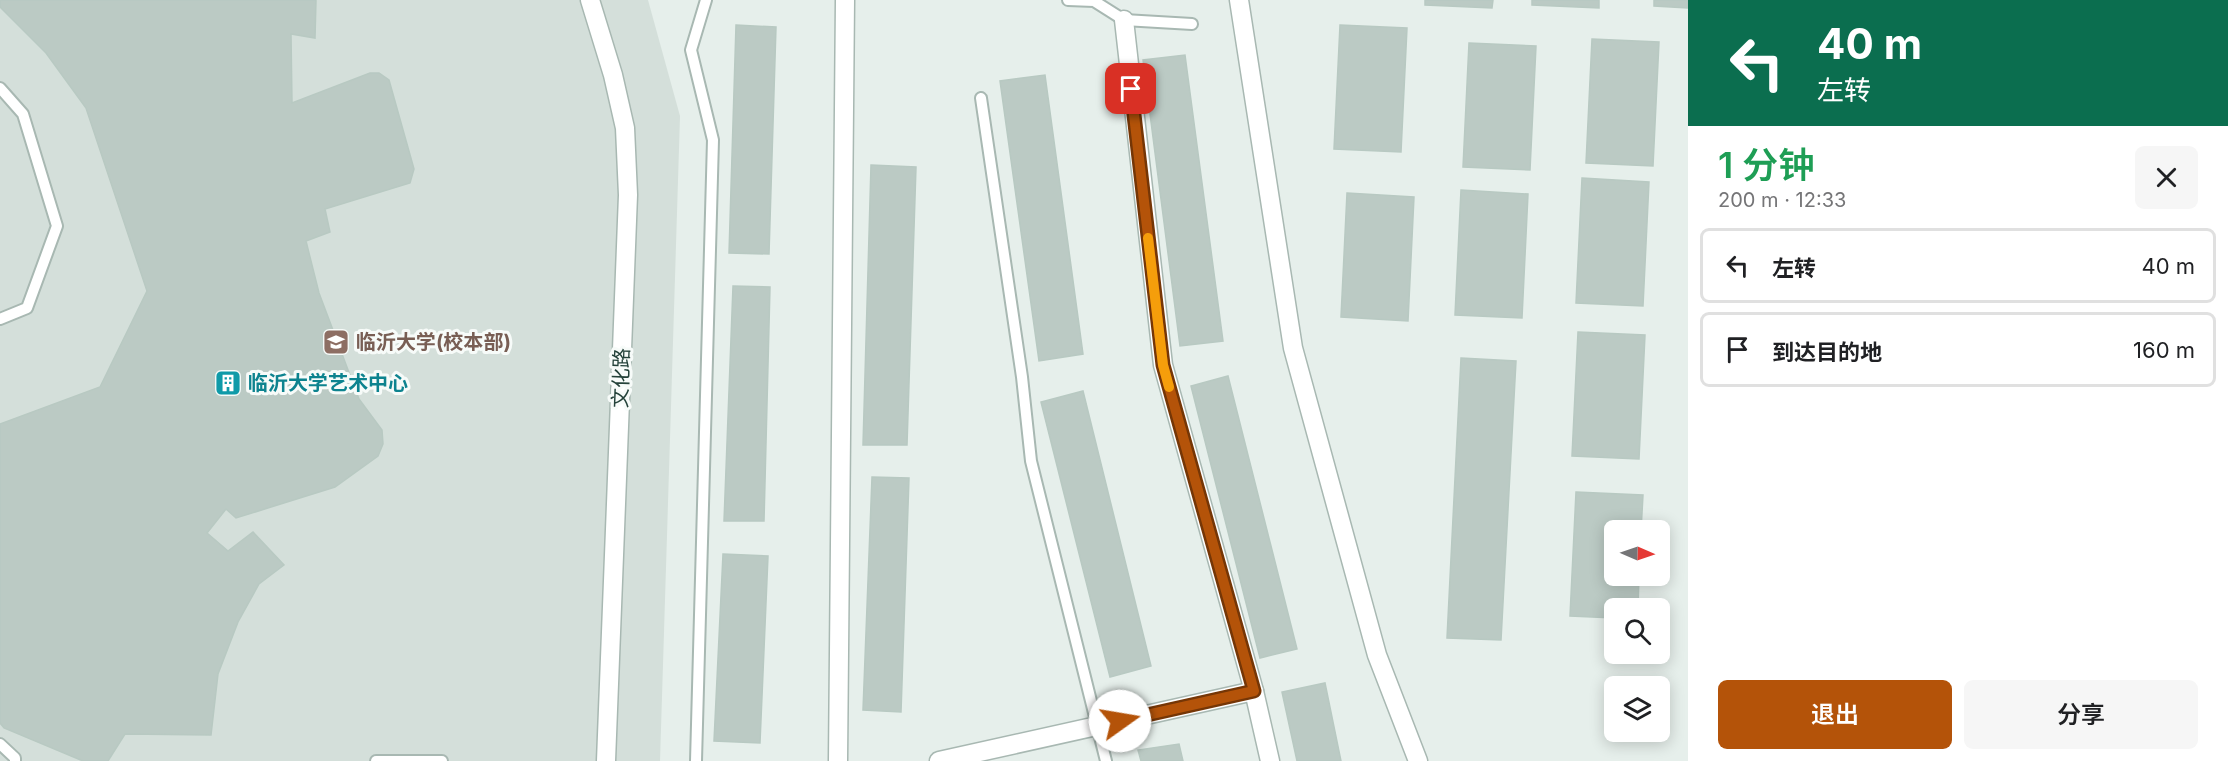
<!DOCTYPE html>
<html lang="zh">
<head>
<meta charset="utf-8">
<style>
	:root { --surface:#fff; --page:#f6f6f6; --text:#202124; --muted:#757577; --line:#e0e0e0; --accent:#b45309 }
	body { margin:0; font-family:Inter,"Noto Sans SC",sans-serif; background:var(--page); color:var(--text); height:100vh; display:flex; flex-direction:column; font-size:22px; white-space:nowrap }
	* { box-sizing:border-box; margin:0 }
	p { font-size:20px; color:var(--muted) }
	.icon { flex:none; width:33px; height:33px; fill:none; stroke:currentColor; stroke-width:2; stroke-linecap:round; stroke-linejoin:round }
	.map { position:relative; flex:1; overflow:hidden }
	.drawer { display:flex; flex-direction:column; background:var(--surface); width:540px }
	.drawer>* { flex:none }
	.top-card { background:#0b6e4f; color:#fff; overflow:hidden }
	.needle { width:39px; rotate:92deg }
	.controls { position:absolute; left:1604px; top:520px; display:grid; gap:12px }
	.controls a { display:grid; place-items:center; width:66px; height:66px; border-radius:9px; background:var(--surface); box-shadow:0 3px 15px #0003; font-size:30px }
	.pin { position:absolute; display:grid; place-items:center; width:51px; height:51px; color:#fff; margin:-26px; border-radius:12px; box-shadow:0 3px 9px #0006 }
	.me { position:absolute; width:66px; margin:-33px; rotate:77deg; stroke-linejoin:round; filter:drop-shadow(0 0 4px #0008) }
	.turn { display:flex; align-items:center; gap:21px; height:126px; padding:0 30px; font-size:27px }
	.turn .icon { width:78px; height:78px; stroke-width:2.5 }
	.turn b { display:block; font-size:42px; line-height:51px }
	.round { display:grid; place-items:center; flex:none; width:63px; height:63px; border-radius:9px; background:var(--page) }
	.summary { display:flex; align-items:center; justify-content:space-between; height:102px; padding:0 30px }
	h1 { font-size:36px; font-weight:600; line-height:45px; color:#1e9e55 }
	.action { display:flex; gap:12px; margin-top:auto; padding:12px 30px }
	.action a { flex:1; height:69px; border-radius:9px; background:var(--accent); color:#fff; font-size:24px; font-weight:600; line-height:69px; text-align:center }
	.action a+a { background:var(--page); color:var(--text) }
	ul { padding:0; list-style:none }
	li { display:flex; align-items:center; gap:18px; height:75px; margin:0 12px 9px; padding:0 18px; border:3px solid var(--line); border-radius:9px }
	li div { flex:1 }
	li b { display:block; font-size:22px }
	li em { font-style:normal }
	main { display:flex; flex:1; min-height:0 }
	.map>svg:first-child { display:block }
</style>
</head>
<body>
<main>
<div class="map">
<svg width="1688" height="761" viewBox="0 0 1688 761">
	<rect width="100%" height="100%" fill="#e6efeb"/>
	<!-- built -->
	<path fill="#d4dfda" d="M0,0H648L680,116L660,761H0Z"/>
	<!-- building -->
	<g fill="#bbcac4" stroke="#b8c9c2" stroke-width="1.5">
		<path d="M0,0H316L315,38L291,34L292,103L370,73H379L389,80L414,169L410,183L325,209L330,232L306,241L319,293L359,399L382,430L383,444L378,456L335,487L236,518L226,509L207,533L228,551L253,532L284,565L259,584L238,622L218,674L211,735L125,734L108,761H83L4,728L0,723V424L100,387L147,291L86,108L46,53L0,7Z"/>
		<path d="M1425,0H1493L1492,8L1425,5Z"/>
		<path d="M1532,0H1599V8L1532,5Z"/>
		<path d="M1654,0H1688V8L1654,6Z"/>
		<path d="M736,25L776,27L769,254L729,253Z"/>
		<path d="M1340,25L1407,28L1401,152L1334,149Z"/>
		<path d="M1592,39L1659,42L1653,166L1586,163Z"/>
		<path d="M1469,43L1536,46L1530,170L1463,167Z"/>
		<path d="M1185,55L1223,341L1180,346L1143,60Z"/>
		<path d="M1045,75L1083,354L1039,361L1000,81Z"/>
		<path d="M871,165L916,167L907,445H863Z"/>
		<path d="M1582,178L1649,182L1643,306L1576,303Z"/>
		<path d="M1461,190L1528,194L1522,318L1455,315Z"/>
		<path d="M1347,193L1414,197L1408,321L1341,317Z"/>
		<path d="M733,286L770,287L764,521H724Z"/>
		<path d="M1578,332L1645,335L1639,459L1572,456Z"/>
		<path d="M1461,358L1516,361L1501,640L1447,638Z"/>
		<path d="M1228,376L1297,649L1260,658L1191,386Z"/>
		<path d="M1083,391L1151,666L1110,677L1041,402Z"/>
		<path d="M872,477L909,478L901,712L863,710Z"/>
		<path d="M1576,492L1643,495L1641,531H1614V576H1639L1638,609H1614V618L1570,616Z"/>
		<path d="M723,554L768,556L760,743L714,741Z"/>
		<path d="M1325,683L1341,761H1297L1282,692Z"/>
		<path d="M1179,744L1183,761H1141L1138,750Z"/>
	</g>
	<g fill="none" stroke-linecap="round" stroke-linejoin="round">
		<defs>
			<g id="lane">
				<path d="M1068,0L1094,1L1124,20L1192,24"/>
				<path d="M0,88L23,114L57,226L27,308L0,319"/>
				<path d="M981,98L1022,377L1031,461L1106,761"/>
				<path d="M0,744L15,758V761"/>
				<path d="M376,761H442"/>
				<path d="M696,761L713,140L691,50L706,0"/>
			</g>
			<g id="street">
				<path d="M590,0L613,75L625,128L628,195L606,761"/>
				<path d="M1239,0L1293,348L1377,655L1418,761"/>
				<path d="M1124,20L1163,365L1254,691L1270,761"/>
				<path d="M838,761L845,0"/>
				<path d="M939,761L1254,691"/>
			</g>
		</defs>
		<!-- lane casing -->
		<use href="#lane" stroke="#a8b8b2" stroke-width="14"/>
		<!-- street casing -->
		<use href="#street" stroke="#a8b8b2" stroke-width="21"/>
		<!-- lane -->
		<use href="#lane" stroke="#fff" stroke-width="10"/>
		<!-- street -->
		<use href="#street" stroke="#fff" stroke-width="18"/>
	</g>
	<g fill="none" stroke-linecap="round" stroke-linejoin="round">
		<defs>
			<path id="route" d="M1120,721L1254,691L1163,365L1131,89"/>
		</defs>
		<!-- route casing -->
		<use href="#route" stroke="#753606" stroke-width="15"/>
		<!-- route -->
		<use href="#route" stroke="#b45309" stroke-width="10"/>
		<!-- slow -->
		<path stroke="#f59e0b" stroke-width="10" d="M1148,238L1163,365L1169,387"/>
	</g>
	<!-- icons -->
	<defs>
		<symbol id="university-square" viewBox="-11 -11 22 22"><rect x="-9" y="-9" width="18" height="18" rx="4" fill="#8d6e63" stroke="#f7fbf9"/><path d="M0-5L7-2L0 1L-7-2ZM-4 1L0 2.5L4 1V4Q0 6-4 4Z" fill="#fff"/></symbol>
		<symbol id="building-square" viewBox="-11 -11 22 22"><rect x="-9" y="-9" width="18" height="18" rx="4" fill="#0f9aa8" stroke="#f7fbf9"/><path d="M-4-6H4V6H1V3H-1V6H-4ZM-2.5-4.3h1.7v1.8h-1.7ZM.8-4.3h1.7v1.8H.8ZM-2.5-1h1.7V.8h-1.7ZM.8-1h1.7V.8H.8Z" fill="#fff"/></symbol>
	</defs>
	<g fill-rule="evenodd">
		<use href="#university-square" x="321" y="327" width="30" height="30"/>
		<use href="#building-square" x="213" y="368" width="30" height="30"/>
	</g>
	<g text-anchor="middle" dominant-baseline="central" stroke-width="6" stroke-linejoin="round" paint-order="stroke">
		<!-- education labels -->
		<g font-size="20" font-weight="bold" fill="#785e54" stroke="#f7fbf9" text-anchor="start">
			<text x="356" y="342">临沂大学(校本部)</text>
		</g>
		<!-- street labels -->
		<g font-size="20" fill="#24423a" stroke="#f7fbf9">
			<text transform="translate(621 378) rotate(-88)">文化路</text>
		</g>
		<!-- culture labels -->
		<g font-size="20" font-weight="bold" fill="#0d838f" stroke="#f7fbf9" text-anchor="start">
			<text x="248" y="383">临沂大学艺术中心</text>
		</g>
	</g>
</svg>
<div class="controls">
<a><svg class="needle" viewBox="-14 -14 28 28"><path d="M0-13l5 13h-10z" fill="#e53935"/><path d="M0 13l5-13h-10z" fill="#757577"/></svg></a>
<a><svg class="icon" aria-label="search" viewBox="0 0 24 24"><circle cx="10" cy="10" r="6"/><path d="M15 15l6 6"/></svg></a>
<a><svg class="icon" aria-label="layers" viewBox="0 0 24 24"><path d="M12 4l9 5-9 5-9-5zM3 14l9 5 9-5"/></svg></a>
</div>
<div class="pin" style="left:1131px;top:89px;background:#d93025"><svg class="icon" aria-label="arrive" viewBox="0 0 24 24"><path d="M6 21V4h12l-3 4 3 4H6"/></svg></div>
<svg class="me" style="left:1120px;top:721px" viewBox="-20 -20 40 40"><circle r="19" fill="#fff"/><path d="M0-13L10 11 0 6-10 11z" fill="#b45309"/></svg>
</div>
<section class="drawer">
<div class="top-card">
<div class="turn"><svg class="icon" aria-label="left" viewBox="0 0 24 24"><path d="M17 20v-9H6M10 6l-5 5 5 5"/></svg><div><b>40 m</b>左转</div></div>
</div>
<div class="summary"><div><h1>1 分钟</h1><p>200 m · 12:33</p></div><a class="round"><svg class="icon" aria-label="close" viewBox="0 0 24 24"><path d="M6 6l12 12M18 6L6 18"/></svg></a></div>
<ul>
<li><svg class="icon" aria-label="left" viewBox="0 0 24 24"><path d="M17 20v-9H6M10 6l-5 5 5 5"/></svg><div><b>左转</b></div><em>40 m</em></li>
<li><svg class="icon" aria-label="arrive" viewBox="0 0 24 24"><path d="M6 21V4h12l-3 4 3 4H6"/></svg><div><b>到达目的地</b></div><em>160 m</em></li>
</ul>
<div class="action"><a>退出</a><a>分享</a></div>
</section>
</main>
</body>
</html>
